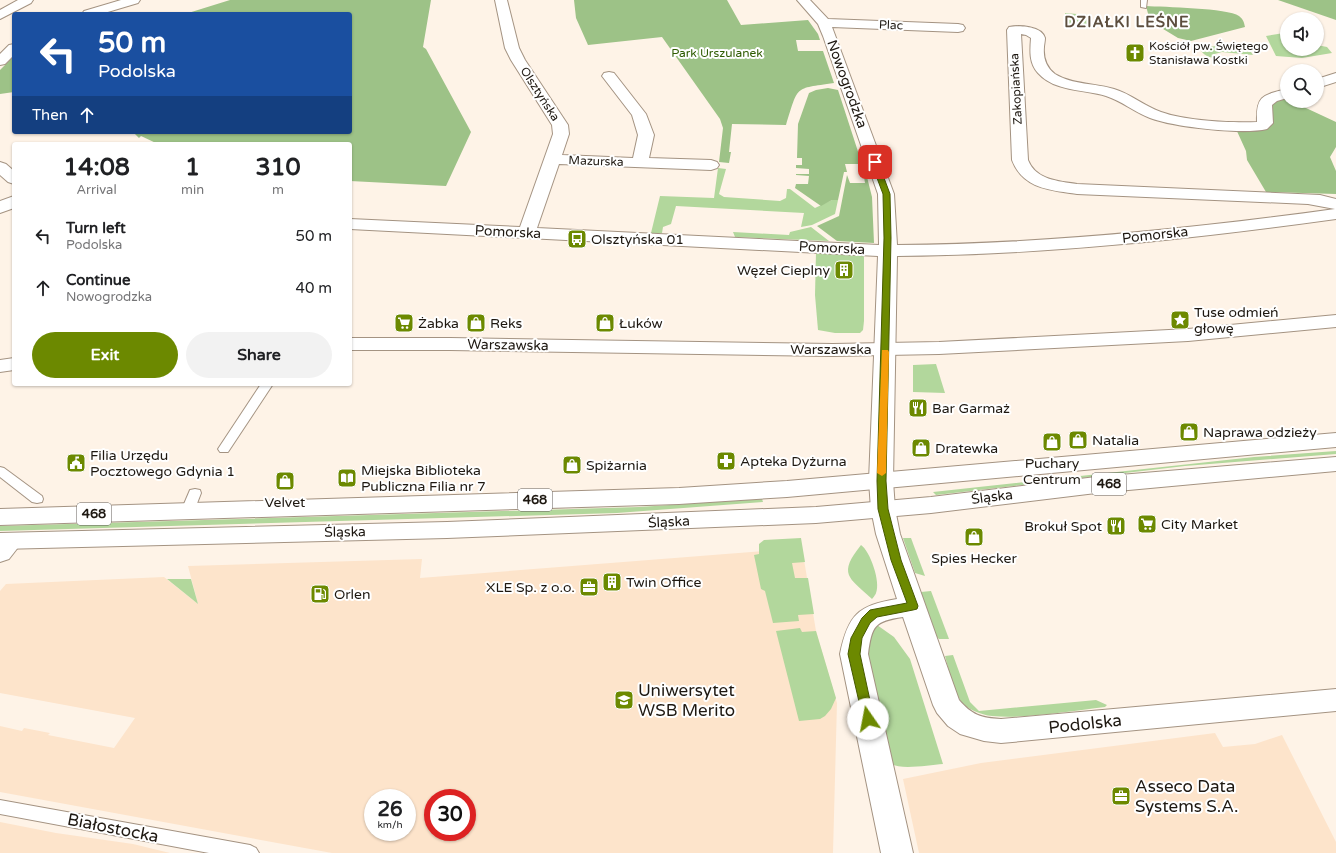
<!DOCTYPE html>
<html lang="en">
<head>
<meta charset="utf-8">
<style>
	:root { --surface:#fff; --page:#f2f2f2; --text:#202124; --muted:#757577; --accent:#6c8900 }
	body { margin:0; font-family:"Varela Round",sans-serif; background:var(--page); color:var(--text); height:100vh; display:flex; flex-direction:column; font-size:15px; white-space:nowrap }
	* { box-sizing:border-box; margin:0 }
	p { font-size:13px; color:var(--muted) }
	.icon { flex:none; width:22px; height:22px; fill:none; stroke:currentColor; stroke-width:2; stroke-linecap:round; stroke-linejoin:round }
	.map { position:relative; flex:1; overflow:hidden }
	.panel { position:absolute; left:12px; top:142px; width:340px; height:244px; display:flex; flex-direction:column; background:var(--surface); border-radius:4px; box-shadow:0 1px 3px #0004 }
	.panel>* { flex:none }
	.banner { position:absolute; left:12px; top:12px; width:340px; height:122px; border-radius:4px; box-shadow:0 1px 3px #0004; background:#1a4fa0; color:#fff; overflow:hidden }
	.tools { position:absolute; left:1280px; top:12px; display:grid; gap:8px }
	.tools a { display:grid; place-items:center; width:44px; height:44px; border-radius:50%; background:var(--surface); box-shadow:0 1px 3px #0004; font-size:20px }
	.speed { position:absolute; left:364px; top:789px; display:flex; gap:8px; font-size:20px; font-weight:700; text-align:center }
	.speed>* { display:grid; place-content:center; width:52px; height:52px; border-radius:50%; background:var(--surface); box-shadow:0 1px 3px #0004; line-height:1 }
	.speed small { font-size:10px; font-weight:400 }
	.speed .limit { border:6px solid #d22; background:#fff; color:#111 }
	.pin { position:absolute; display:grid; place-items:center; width:34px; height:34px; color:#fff; margin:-17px; border-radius:8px; box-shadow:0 2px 6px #0006 }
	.me { position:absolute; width:44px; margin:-22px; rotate:348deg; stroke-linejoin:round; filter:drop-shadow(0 0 3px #0008) }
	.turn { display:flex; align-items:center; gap:14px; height:84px; padding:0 20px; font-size:18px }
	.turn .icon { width:52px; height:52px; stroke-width:2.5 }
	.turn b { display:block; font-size:28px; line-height:34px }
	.then { display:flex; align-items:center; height:38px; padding:0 20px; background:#0003; gap:8px; font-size:15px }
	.eta { display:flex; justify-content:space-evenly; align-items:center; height:68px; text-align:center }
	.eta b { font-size:24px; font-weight:700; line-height:28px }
	.cta { display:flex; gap:8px; margin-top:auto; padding:8px 20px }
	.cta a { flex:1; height:46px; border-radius:24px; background:var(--accent); color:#fff; font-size:16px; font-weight:700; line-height:46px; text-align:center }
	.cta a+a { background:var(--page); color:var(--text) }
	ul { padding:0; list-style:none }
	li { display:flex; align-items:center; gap:12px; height:52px; padding:0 20px }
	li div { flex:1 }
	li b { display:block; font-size:15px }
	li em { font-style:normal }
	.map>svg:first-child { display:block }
</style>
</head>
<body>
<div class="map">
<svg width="1336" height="853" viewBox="0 0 1336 853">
	<rect width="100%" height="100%" fill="#fef3e7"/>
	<!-- built -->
	<g fill="#fde4cb" fill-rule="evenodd">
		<path d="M802,548L816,631L837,703L833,853H332L0,792V726L22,731L24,728L50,733L48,735L114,748L135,718L0,693V591L6,584L164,577L198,604L188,566L422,559L420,578ZM373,798H407V832H373ZM433,798H467V832H433Z"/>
		<path d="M1215,733L1223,747L1255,744L1282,735L1336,842V853H919L903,779L981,763Z"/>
		<path d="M0,822L56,833L133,844L170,853H0Z"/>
	</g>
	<!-- green -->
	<g fill="#b2d79c">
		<path d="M1065,13L1089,15V26L1065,24Z"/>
		<path d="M1284,33L1287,38V49H1317V45L1327,47L1332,53L1302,58L1276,56L1266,36Z"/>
		<path d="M1223,45L1241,51L1251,52L1253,55L1222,52L1211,55L1219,58C1210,58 1206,57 1200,50L1202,48Z"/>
		<path d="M718,168L726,169L719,194L724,197L780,201L786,198L787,189H790L815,208L832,200H838L835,214L812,225L801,227L804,213L676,206L671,224L663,227L662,233H651L660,196L714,198Z"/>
		<path d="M811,227L829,241L735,237L733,232L789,235L790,232Z"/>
		<path d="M816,253L864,256V321L863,330L860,333H835L818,330L815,295Z"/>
		<path d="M936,364L945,393L913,392V365Z"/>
		<path d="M1336,451V454L1185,466L936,495L933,492L1254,457Z"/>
		<path d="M762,499L763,502L617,513L0,531V526L639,507Z"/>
		<path d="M801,538L805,562L792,563L795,578H808L814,614L798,615L799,621L773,623L765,591L761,589L754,555L759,554V544L764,540Z"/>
		<path d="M903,538H911L925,576L915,573Z"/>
		<path d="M861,545C870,551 881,582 876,593C876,594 873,598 872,599C848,577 838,574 861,545Z"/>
		<path d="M167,579H191L198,604Z"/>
		<path d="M931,591L949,639H939L937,637L921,592Z"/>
		<path d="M877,625L894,637L910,659L943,764C929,765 902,770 891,764L863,645Z"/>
		<path d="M800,628L802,632L816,631L836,698L831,709L825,716L820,719L799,721L776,631Z"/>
		<path d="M953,655L970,702L979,711L1096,700L1107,705L1105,707C1070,711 1026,719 992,716C981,715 966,709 960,700C952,687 949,670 945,656Z"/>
	</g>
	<!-- forest -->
	<g fill="#9dc287">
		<path d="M230,0H431L423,47L426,49L471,132L446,186L350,181V144H158L141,136L139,138L133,132H350V14H185Z"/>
		<path d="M574,0H727L741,25L808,20L818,34L820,40H796L798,51H823L834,83C793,89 799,85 786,125L732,124L729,152H731L729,163L719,162L723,128L720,119L662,37L588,45L576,18Z"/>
		<path d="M1278,0H1336V20Z"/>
		<path d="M1146,6C1163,7 1228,8 1239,16C1243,19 1244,22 1245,27L1191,41L1178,38L1150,21Z"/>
		<path d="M14,56V92L0,94V70Z"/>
		<path d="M828,88L838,90L864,170H862L860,164H845L847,172H844L838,200H832L821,206L795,188L796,184H808L809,176L796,175V174H809V169L796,168V165H802V158H797L798,124L809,93L816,90Z"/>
		<path d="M1285,98L1287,101H1291L1336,122V147L1330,157L1336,171V194L1266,192L1247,160L1246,151L1236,129L1255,130L1274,103Z"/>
		<path d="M847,175L850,183H865L864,177H867L872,197L874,243L837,241L817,226L839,216Z"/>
	</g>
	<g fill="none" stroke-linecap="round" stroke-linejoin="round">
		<defs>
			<g id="service">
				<path d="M1141,0H1147L1146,8L1141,7Z"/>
				<path d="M261,384H273L228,452H220L218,449Z"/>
				<path d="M0,467L4,468L42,496L43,499L42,502L37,503L32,502L0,477Z"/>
				<path d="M195,489L200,490L201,493L193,514L188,515L183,514L181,511L190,490Z"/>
				<path d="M0,800L250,845L256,848L259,853H209L0,814Z"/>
			</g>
			<g id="minor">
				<path d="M121,0H140L138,3L101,14H82L84,11Z"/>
				<path d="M495,0H507L519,48L525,60L568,125L569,134L562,155L633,158L638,135L632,115L602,76L604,73L609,72L614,73L646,114L654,135L649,158L711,160L717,162L719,165L717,168L711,170L559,164L537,228L879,245L878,194L823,36L818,24L797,0H810L828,19L958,24L963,25L965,28L963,31L958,32L832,27L894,194L897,245C1043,244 1190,229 1335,209L1308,204L1077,194C1050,190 1023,189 1012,160L1007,30L1009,27C1019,25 1042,26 1045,38C1045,41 1044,45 1044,47C1043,58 1046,67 1055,74C1073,85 1095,83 1114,89C1131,94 1144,106 1161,112C1186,121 1231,123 1257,122C1256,95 1263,95 1287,89V98L1277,101L1272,105L1273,123L1267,129C1243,135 1174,127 1150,118C1134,112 1122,101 1106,96C1084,89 1055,92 1038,73C1029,63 1030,51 1031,38L1026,35L1021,34L1028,160C1036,180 1058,181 1077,184L1320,195L1336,199V219C1191,239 1044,255 897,256L893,481L895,509L900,534L959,700C972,715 981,718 1001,719L1336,689V711L1001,743L984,741L960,734L948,726L937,713L933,705L903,617C874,621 872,626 868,654L913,853H881L840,654C848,615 858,605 897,599L876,534L871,509L869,481L878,256L350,229V219L520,227L553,134L552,125L511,60L505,48Z"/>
				<path d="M14,44V55L5,64L0,65V54L9,45Z"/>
				<path d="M1336,73V82L1317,88V79Z"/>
				<path d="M0,162L6,164L14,171V184L8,182L0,175Z"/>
				<path d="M14,196V208L0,213V201Z"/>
				<path d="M11,533L20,535L23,541L9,559L0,562V537L2,535Z"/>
			</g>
			<g id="tertiary">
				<path d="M18,0H33L31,3L0,19V10Z"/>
				<path d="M1336,315V327L1188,341L939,354L833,356L450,350H350V338H450L833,344L939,342L1188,329Z"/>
				<path d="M14,358V370L0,372V360Z"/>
			</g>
			<g id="primary">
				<path d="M1336,433V447L787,497L679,504L0,525V509L679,488L787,481Z"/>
				<path d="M1336,457V471L1096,493L931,513L816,523L447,538L0,549V533L447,522L816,507L931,497L1096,477Z"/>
			</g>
		</defs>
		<!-- service casing -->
		<use href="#service" stroke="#a49382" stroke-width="2"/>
		<!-- minor casing -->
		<use href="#minor" stroke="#a49382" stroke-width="2"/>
		<!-- tertiary casing -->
		<use href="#tertiary" stroke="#a49382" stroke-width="2"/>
		<!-- primary casing -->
		<use href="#primary" stroke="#a49382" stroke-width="2"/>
		<!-- service -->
		<use href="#service" fill="#fff" fill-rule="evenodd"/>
		<!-- minor -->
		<use href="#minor" fill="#fff" fill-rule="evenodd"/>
		<!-- tertiary -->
		<use href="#tertiary" fill="#fff" fill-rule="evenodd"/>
		<!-- primary -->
		<use href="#primary" fill="#fff" fill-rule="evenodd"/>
	</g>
	<!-- route -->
	<path fill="#6c8900" stroke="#465900" d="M875,160L878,162L890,194L891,238L886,481L888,509L901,560L918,606L917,609L913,610L877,617L870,623L862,638L860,654L874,719L873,723L868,724L864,723L863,719L848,654L851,638L862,618L870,610L907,603L891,560L878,509L877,481L884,238L883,194L871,162Z"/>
	<!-- slow -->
	<path fill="#f59e0b" d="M882,350H888L889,352L886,473L882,476L877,473Z"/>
	<!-- icons -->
	<defs>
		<symbol id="church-square" viewBox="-11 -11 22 22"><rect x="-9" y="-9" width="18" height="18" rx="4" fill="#6c8900" stroke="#fff"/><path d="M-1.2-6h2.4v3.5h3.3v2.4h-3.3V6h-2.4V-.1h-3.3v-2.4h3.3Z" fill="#fff"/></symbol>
		<symbol id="bus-square" viewBox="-11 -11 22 22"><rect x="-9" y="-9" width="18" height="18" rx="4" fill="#6c8900" stroke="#fff"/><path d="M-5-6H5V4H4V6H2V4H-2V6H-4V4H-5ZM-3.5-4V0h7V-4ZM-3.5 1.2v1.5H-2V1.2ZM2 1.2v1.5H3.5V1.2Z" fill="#fff"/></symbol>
		<symbol id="building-square" viewBox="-11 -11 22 22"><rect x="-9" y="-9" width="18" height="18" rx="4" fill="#6c8900" stroke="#fff"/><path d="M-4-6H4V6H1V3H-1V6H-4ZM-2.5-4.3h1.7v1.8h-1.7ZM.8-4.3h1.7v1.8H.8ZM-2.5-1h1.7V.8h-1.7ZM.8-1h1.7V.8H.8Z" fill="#fff"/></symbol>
		<symbol id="sight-square" viewBox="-11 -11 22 22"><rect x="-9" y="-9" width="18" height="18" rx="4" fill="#6c8900" stroke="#fff"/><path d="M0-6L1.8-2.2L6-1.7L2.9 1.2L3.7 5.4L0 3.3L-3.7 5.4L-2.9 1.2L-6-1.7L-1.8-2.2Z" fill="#fff"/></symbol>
		<symbol id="supermarket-square" viewBox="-11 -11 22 22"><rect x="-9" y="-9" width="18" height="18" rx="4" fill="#6c8900" stroke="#fff"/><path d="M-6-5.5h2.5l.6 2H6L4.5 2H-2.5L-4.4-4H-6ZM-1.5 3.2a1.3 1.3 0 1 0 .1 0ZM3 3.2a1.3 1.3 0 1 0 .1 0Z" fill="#fff"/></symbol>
		<symbol id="shop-square" viewBox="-11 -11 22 22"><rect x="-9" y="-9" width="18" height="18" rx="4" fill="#6c8900" stroke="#fff"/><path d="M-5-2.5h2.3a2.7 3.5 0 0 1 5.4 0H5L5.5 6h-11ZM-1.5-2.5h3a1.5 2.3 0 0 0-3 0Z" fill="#fff"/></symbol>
		<symbol id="restaurant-square" viewBox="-11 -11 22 22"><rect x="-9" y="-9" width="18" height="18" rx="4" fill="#6c8900" stroke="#fff"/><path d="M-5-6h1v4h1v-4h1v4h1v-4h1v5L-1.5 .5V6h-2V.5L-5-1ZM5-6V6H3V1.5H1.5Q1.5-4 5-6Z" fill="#fff"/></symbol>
		<symbol id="pharmacy-square" viewBox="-11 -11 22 22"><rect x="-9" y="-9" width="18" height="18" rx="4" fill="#6c8900" stroke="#fff"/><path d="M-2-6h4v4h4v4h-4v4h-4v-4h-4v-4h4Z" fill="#fff"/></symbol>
		<symbol id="civic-square" viewBox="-11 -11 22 22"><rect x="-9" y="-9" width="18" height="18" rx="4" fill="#6c8900" stroke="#fff"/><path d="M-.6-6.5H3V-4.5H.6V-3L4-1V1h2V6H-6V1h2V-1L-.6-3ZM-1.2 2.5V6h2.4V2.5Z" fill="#fff"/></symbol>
		<symbol id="library-square" viewBox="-11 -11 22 22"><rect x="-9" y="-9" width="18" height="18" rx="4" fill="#6c8900" stroke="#fff"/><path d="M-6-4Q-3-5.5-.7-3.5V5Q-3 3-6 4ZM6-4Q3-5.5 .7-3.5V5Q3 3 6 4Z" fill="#fff"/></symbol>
		<symbol id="office-square" viewBox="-11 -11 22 22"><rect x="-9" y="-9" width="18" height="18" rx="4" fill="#6c8900" stroke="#fff"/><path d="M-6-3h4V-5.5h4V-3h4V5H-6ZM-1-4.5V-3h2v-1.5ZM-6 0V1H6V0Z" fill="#fff"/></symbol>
		<symbol id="fuel-square" viewBox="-11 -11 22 22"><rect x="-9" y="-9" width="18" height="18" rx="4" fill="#6c8900" stroke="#fff"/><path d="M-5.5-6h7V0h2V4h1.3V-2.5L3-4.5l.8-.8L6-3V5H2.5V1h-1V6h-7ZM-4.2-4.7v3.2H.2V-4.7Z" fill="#fff"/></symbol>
		<symbol id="university-square" viewBox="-11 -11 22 22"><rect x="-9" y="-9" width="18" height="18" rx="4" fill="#6c8900" stroke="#fff"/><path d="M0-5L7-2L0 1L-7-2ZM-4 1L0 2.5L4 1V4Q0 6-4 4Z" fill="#fff"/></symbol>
	</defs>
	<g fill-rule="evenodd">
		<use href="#church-square" x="1124" y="42" width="22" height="22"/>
		<use href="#bus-square" x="566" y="228" width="22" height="22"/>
		<use href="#building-square" x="833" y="259" width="22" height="22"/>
		<use href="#sight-square" x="1169" y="309" width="22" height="22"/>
		<use href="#supermarket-square" x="393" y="312" width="22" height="22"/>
		<use href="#shop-square" x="465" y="312" width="22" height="22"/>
		<use href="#shop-square" x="594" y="312" width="22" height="22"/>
		<use href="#restaurant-square" x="907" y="397" width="22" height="22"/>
		<use href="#shop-square" x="1178" y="421" width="22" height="22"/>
		<use href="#shop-square" x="1067" y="429" width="22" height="22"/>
		<use href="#shop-square" x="1041" y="431" width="22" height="22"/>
		<use href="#shop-square" x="910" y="437" width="22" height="22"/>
		<use href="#pharmacy-square" x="715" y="450" width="22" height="22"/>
		<use href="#civic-square" x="65" y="452" width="22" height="22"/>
		<use href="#shop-square" x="561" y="454" width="22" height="22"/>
		<use href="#library-square" x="336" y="467" width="22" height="22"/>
		<use href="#shop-square" x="274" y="470" width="22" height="22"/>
		<use href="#supermarket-square" x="1136" y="513" width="22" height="22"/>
		<use href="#restaurant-square" x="1105" y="515" width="22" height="22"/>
		<use href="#shop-square" x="963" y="526" width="22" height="22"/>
		<use href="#building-square" x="601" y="571" width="22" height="22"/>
		<use href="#office-square" x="578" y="576" width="22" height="22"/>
		<use href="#fuel-square" x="309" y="583" width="22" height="22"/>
		<use href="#university-square" x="613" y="689" width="22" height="22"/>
		<use href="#office-square" x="1110" y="785" width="22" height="22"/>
	</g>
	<g text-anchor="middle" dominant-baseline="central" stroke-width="4" stroke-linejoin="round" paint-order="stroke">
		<!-- far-street labels -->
		<g font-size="12" fill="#1e1811" stroke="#fff">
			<text transform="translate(891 25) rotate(2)">Plac</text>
			<text transform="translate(1016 89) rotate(-93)">Zakopiańska</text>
			<text transform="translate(540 94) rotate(57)">Olsztyńska</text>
			<text transform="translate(596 161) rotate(2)">Mazurska</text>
		</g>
		<!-- far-poi labels -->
		<g font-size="12" fill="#1e1811" stroke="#fff" text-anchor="start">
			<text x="1149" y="46">Kościół pw. Świętego<tspan x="1149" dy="14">Stanisława Kostki</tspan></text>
		</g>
		<!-- far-park labels -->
		<g font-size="12" fill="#2f5c02" stroke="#fff">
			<text x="717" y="53">Park Urszulanek</text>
		</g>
		<!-- shield labels -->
		<g fill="#fff" stroke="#625d58" stroke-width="1">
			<rect x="1092" y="473" width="34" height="22" rx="3"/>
			<rect x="518" y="489" width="34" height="22" rx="3"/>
			<rect x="77" y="503" width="34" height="22" rx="3"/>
		</g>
		<g font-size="13" font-weight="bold" fill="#1e1811">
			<text x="1109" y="484">468</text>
			<text x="535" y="500">468</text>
			<text x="94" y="514">468</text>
		</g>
		<!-- street labels -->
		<g font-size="14" fill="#1e1811" stroke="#fff">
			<text transform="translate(847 84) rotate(70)">Nowogrodzka</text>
			<text transform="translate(508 232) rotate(3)">Pomorska</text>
			<text transform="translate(1155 235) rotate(-6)">Pomorska</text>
			<text transform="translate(832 248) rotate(3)">Pomorska</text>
			<text transform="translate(508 345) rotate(1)">Warszawska</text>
			<text x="831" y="349">Warszawska</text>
			<text transform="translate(992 497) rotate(-7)">Śląska</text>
			<text transform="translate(669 522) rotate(-3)">Śląska</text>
			<text transform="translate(345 532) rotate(-1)">Śląska</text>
		</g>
		<!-- poi labels -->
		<g font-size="14" fill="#1e1811" stroke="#fff" text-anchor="start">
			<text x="591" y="239">Olsztyńska 01</text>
			<text x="830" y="270" text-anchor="end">Węzeł Cieplny</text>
			<text x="1194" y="312">Tuse odmień<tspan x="1194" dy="16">głowę</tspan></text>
			<text x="418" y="323">Żabka</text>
			<text x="490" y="323">Reks</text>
			<text x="619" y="323">Łuków</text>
			<text x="932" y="408">Bar Garmaż</text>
			<text x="1203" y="432">Naprawa odzieży</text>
			<text x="1092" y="440">Natalia</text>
			<text x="935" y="448">Dratewka</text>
			<text x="90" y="455">Filia Urzędu<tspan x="90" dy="16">Pocztowego Gdynia 1</tspan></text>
			<text x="740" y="461">Apteka Dyżurna</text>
			<text x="1052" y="463" text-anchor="middle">Puchary<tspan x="1052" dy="16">Centrum</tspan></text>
			<text x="586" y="465">Spiżarnia</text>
			<text x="361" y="470">Miejska Biblioteka<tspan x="361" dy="16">Publiczna Filia nr 7</tspan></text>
			<text x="285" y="502" text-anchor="middle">Velvet</text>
			<text x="1161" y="524">City Market</text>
			<text x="1102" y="526" text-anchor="end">Brokuł Spot</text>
			<text x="974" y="558" text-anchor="middle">Spies Hecker</text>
			<text x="626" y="582">Twin Office</text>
			<text x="575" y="587" text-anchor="end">XLE Sp. z o.o.</text>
			<text x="334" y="594">Orlen</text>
		</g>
		<!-- far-district labels -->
		<g font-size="15" font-weight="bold" letter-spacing="1" fill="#5d4e3e" stroke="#fff">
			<text x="1127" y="22">DZIAŁKI LEŚNE</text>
		</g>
		<!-- near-poi labels -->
		<g font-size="17" fill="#1e1811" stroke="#fff" text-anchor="start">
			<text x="638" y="690">Uniwersytet<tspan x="638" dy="20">WSB Merito</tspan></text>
			<text x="1135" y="786">Asseco Data<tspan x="1135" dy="20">Systems S.A.</tspan></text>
		</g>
		<!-- near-street labels -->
		<g font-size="17" fill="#1e1811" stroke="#fff">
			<text transform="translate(1085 724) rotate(-6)">Podolska</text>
			<text transform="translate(113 828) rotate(11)">Białostocka</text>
		</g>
	</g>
</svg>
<div class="tools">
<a><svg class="icon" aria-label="sound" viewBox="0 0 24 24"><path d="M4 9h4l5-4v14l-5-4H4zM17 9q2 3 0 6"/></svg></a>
<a><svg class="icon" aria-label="search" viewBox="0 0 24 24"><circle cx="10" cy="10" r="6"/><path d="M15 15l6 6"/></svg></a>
</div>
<div class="speed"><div>26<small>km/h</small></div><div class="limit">30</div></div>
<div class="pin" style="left:875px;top:162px;background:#d93025"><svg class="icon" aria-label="arrive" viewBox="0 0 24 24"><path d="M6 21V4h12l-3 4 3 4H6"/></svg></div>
<svg class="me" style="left:868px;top:719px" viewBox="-20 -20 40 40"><circle r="19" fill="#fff"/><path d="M0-13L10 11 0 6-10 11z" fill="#6c8900"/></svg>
<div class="banner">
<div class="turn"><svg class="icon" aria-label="left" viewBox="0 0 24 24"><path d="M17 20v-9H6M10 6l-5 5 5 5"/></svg><div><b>50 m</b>Podolska</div></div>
<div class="then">Then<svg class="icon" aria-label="ahead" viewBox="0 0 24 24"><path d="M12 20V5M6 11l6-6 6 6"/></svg></div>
</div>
<section class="panel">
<div class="eta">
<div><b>14:08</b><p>Arrival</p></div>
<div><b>1</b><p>min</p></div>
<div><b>310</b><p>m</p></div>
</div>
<ul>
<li><svg class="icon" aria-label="left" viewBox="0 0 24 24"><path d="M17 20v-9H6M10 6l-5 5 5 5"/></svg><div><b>Turn left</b><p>Podolska</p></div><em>50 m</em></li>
<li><svg class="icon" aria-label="ahead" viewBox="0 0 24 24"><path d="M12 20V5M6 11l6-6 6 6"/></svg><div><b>Continue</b><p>Nowogrodzka</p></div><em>40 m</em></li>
</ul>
<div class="cta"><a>Exit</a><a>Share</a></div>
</section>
</div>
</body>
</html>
